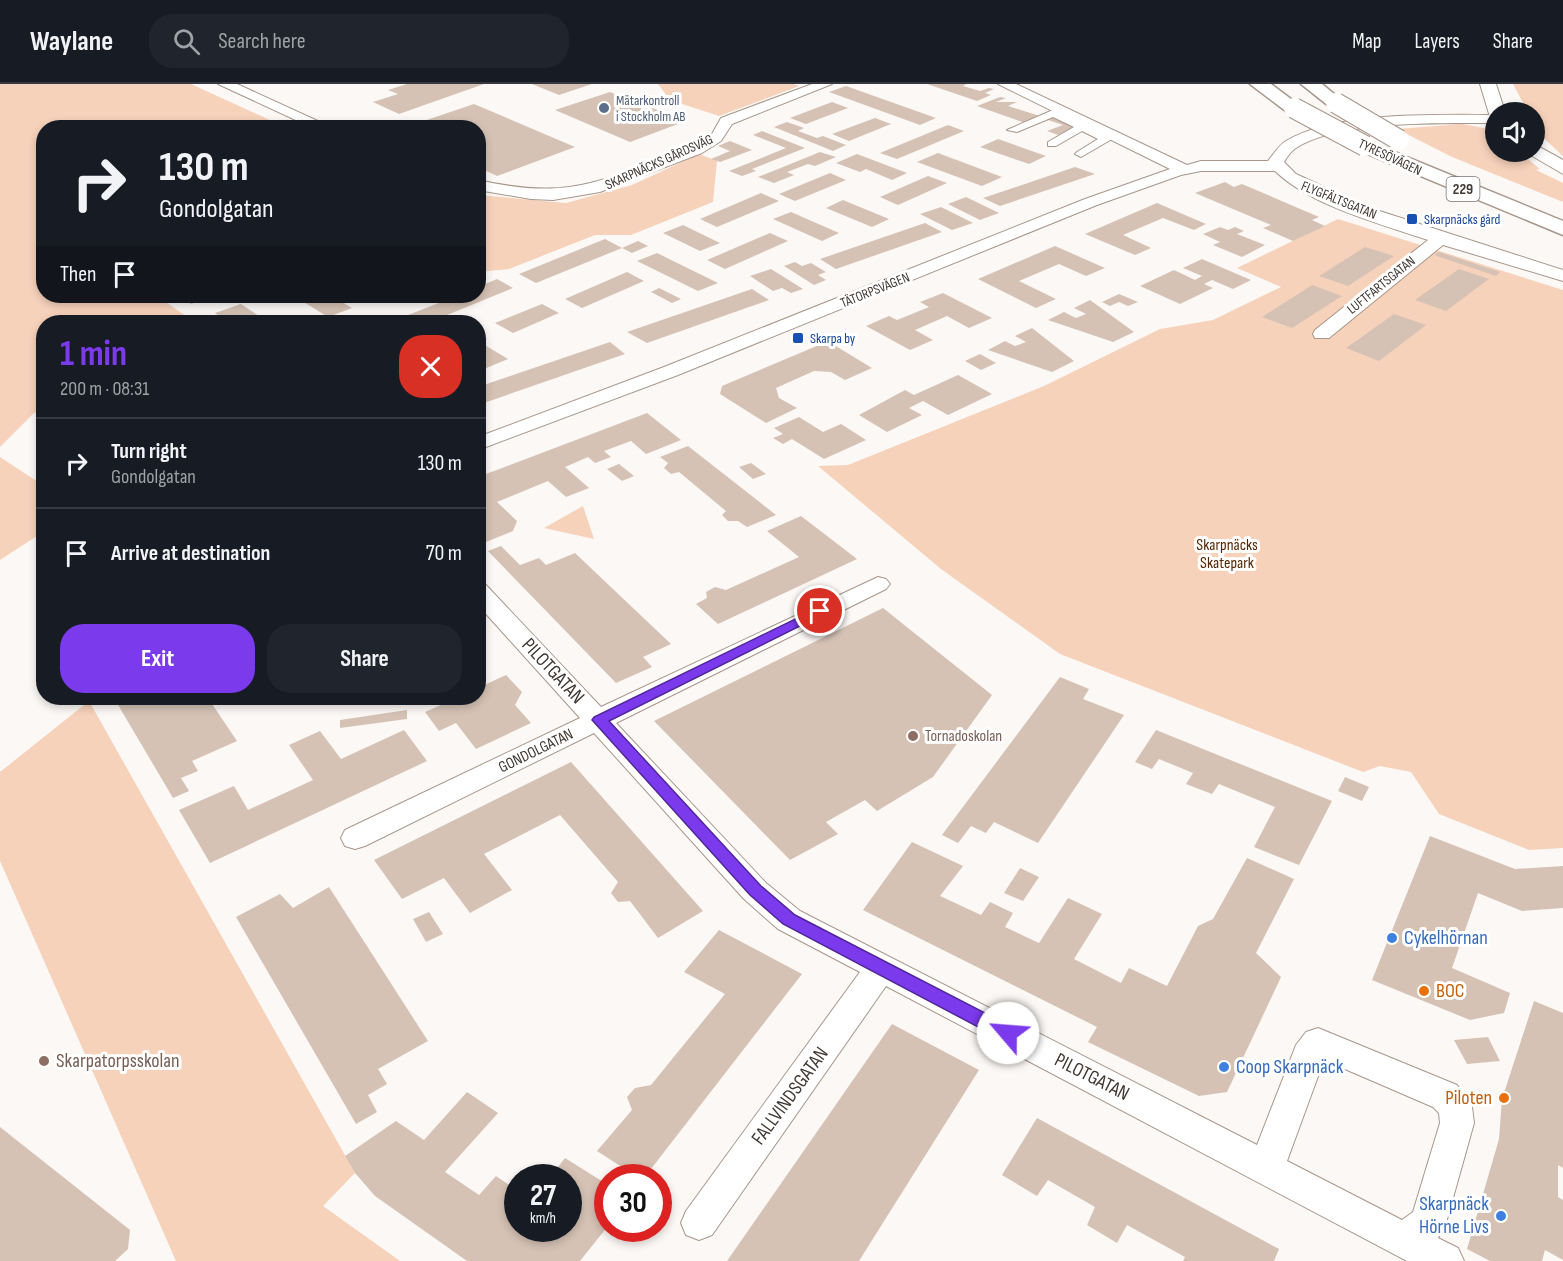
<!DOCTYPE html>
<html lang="en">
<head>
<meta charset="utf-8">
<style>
	:root { --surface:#171b24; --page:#20242c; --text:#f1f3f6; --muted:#9ea1a6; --line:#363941; --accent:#7c3aed }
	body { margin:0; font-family:"Sofia Sans Condensed",sans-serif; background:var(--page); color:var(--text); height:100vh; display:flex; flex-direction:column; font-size:22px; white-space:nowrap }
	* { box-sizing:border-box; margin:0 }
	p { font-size:20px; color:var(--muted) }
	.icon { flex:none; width:33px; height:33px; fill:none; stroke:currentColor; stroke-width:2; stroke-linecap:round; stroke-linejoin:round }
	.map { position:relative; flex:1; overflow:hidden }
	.panel { position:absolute; left:36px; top:231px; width:450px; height:390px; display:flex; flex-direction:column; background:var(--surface); border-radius:24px; box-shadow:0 3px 9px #0003 }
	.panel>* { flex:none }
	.hud { position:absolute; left:36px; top:36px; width:450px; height:183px; border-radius:24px; box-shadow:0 3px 9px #0003; background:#171b24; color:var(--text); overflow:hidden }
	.buttons { position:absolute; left:1485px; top:18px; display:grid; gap:12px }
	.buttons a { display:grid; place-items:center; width:60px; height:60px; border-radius:50%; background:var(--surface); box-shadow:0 3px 9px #0003; font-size:30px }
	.speed { position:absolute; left:504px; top:1080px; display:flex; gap:12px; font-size:30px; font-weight:700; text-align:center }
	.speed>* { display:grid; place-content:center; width:78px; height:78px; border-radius:50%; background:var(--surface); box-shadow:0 3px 9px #0003; line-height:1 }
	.speed small { font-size:15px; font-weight:400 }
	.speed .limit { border:9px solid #d22; background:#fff; color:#111 }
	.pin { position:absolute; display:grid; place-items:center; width:51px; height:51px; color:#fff; margin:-26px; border:3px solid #fff; border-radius:50%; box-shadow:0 2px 6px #0007 }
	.me { position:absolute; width:66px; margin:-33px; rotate:297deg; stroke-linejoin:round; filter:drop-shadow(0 0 4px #0008) }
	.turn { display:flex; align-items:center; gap:21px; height:126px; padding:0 24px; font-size:27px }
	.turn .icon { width:78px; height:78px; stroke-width:2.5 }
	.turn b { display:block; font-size:42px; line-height:51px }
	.then { display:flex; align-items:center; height:57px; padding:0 24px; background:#0003; gap:12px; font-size:22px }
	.round { display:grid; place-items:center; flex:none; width:63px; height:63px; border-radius:24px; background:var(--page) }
	.summary { display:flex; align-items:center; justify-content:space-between; height:102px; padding:0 24px }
	h1 { font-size:36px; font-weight:700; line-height:45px; color:var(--accent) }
	.cta { display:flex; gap:12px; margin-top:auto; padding:12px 24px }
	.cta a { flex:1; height:69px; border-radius:24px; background:var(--accent); color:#fff; font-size:24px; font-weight:700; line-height:69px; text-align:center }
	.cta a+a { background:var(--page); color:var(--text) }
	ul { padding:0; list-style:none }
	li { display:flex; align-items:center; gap:18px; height:90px; padding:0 24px; border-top:2px solid var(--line) }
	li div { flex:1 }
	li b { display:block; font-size:22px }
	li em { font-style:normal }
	header { display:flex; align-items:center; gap:36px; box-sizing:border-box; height:84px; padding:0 30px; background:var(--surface); border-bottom:2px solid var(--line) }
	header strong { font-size:28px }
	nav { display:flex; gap:33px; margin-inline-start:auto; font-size:21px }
	.search { width:420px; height:54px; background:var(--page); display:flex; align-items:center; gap:15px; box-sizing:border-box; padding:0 21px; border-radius:24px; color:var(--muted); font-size:22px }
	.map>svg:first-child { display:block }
</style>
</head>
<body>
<header>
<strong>Waylane</strong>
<div class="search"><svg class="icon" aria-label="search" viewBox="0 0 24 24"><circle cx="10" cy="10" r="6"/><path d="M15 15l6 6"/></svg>Search here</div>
<nav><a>Map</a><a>Layers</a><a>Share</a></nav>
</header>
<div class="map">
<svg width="1563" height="1177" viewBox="0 0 1563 1177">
	<rect width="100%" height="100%" fill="#fcf8f5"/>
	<!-- green -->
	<g fill="#f7d2bb">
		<path d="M0,0H191L285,43L44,44V212H160L159,213L194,238H44L43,326L34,329L0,363Z"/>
		<path d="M658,0H794L799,2L719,32L670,16Z"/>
		<path d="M1513,0H1563V72L1535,46L1534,28H1528Z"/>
		<path d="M1462,40L1495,46L1496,68H1519L1540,85L1536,86L1563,99V118L1452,73L1397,45Z"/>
		<path d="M699,70L717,77L713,118L631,151H595L509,185L479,188V111L566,119L632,101Z"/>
		<path d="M1338,135L1563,206V764L1529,766L1439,730L1411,688L1380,682L1363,688L1060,570L941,485L818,382L848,381L1044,302L1160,245L1213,236L1281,203L1237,184Z"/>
		<path d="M0,373L44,402L43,448L0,476Z"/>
		<path d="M583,422L594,455L544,444Z"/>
		<path d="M89,617L355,1089L323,1122L400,1177H176L0,777V688Z"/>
	</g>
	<!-- building -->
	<g fill="#d5c2b5">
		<path d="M407,0H484L399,30L373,18L398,10L388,6Z"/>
		<path d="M532,0H592L559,11Z"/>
		<path d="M927,0H966L963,2L980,7L989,4L994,5L985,9L991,11L977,17Z"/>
		<path d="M846,2L936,34L920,41L829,8Z"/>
		<path d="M610,8L686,37L630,58L555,26Z"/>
		<path d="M1000,13L1006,14L996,18H1017L1008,22L1040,32L1025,39L977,22Z"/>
		<path d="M832,18L848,24L806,40L790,34Z"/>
		<path d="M474,20L575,63L497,92L478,83V44H403Z"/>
		<path d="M875,34L891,40L849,57L832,50Z"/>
		<path d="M1052,34L1077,42L1058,51L1047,47L1063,41L1048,36Z"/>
		<path d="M787,38L804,44L798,47L817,54L823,52L846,61L833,67L774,43Z"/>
		<path d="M948,41L964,47L897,75L880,69Z"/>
		<path d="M762,47L805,64L752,85L756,87L742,92L729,87L786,64L753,51Z"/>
		<path d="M998,55L1046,72L1029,80L980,63Z"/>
		<path d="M730,57L752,66L720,78L711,75L730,67L718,62Z"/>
		<path d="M820,68L836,73L815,82L808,80L787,88L794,91L774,99L758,93Z"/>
		<path d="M938,69L1002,93L982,102L917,78Z"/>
		<path d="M857,70L907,89L892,96L866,85L860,88L836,79Z"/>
		<path d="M1075,83L1095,90L1000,122L983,114Z"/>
		<path d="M830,89L846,96L795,117L779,110Z"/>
		<path d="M928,92L947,99L898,121L880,113Z"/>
		<path d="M1225,98L1234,103L1242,100L1319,133L1312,136L1325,142L1293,157L1263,144L1271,141L1195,109Z"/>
		<path d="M761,109L779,117L717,143L700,135Z"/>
		<path d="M966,113L999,129L980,136L948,120Z"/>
		<path d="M843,116L889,135L872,143L826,124Z"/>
		<path d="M1157,119L1206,140L1194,146L1163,134L1123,151L1151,164L1135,171L1085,150Z"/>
		<path d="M941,123L973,139L952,146L920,130Z"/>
		<path d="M791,128L839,149L822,157L773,135Z"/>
		<path d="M925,139L942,148L836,185L820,175Z"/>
		<path d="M683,141L720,159L700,167L663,149Z"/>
		<path d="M1220,143L1228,146L1235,143L1244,147L1237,150L1265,161L1242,173L1213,161L1220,158L1203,150Z"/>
		<path d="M770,149L788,157L725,185L707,176Z"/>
		<path d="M605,155L622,164L536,199L519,190Z"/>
		<path d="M638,157L648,162L632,169L622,164Z"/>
		<path d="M1055,162L1105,184L1086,192L1059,180L1019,197L1056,215L1036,224L978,195Z"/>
		<path d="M1365,163L1394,172L1348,202L1319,192Z"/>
		<path d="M1439,168L1500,188L1496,192L1434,171Z"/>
		<path d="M657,169L718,199L698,207L637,177Z"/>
		<path d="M1202,175L1251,196L1233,205L1212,196L1204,200L1213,204L1180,220L1140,202L1174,186L1195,196L1202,192L1183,184Z"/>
		<path d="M795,178L802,182L811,179L826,188L818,191L826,196L814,201L784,182Z"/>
		<path d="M771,185L803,205L791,209L782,204L773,207L750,192Z"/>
		<path d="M1459,185L1489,195L1446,227L1415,216Z"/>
		<path d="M627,188L644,197L582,224L565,215Z"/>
		<path d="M497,195L513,204L430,238H390L457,212H478V203Z"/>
		<path d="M1312,201L1342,212L1292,244L1262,233Z"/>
		<path d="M659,204L681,215L672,219L651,208Z"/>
		<path d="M752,205L769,216L647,259L627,248Z"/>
		<path d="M943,209L992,234L969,244L947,232L915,246L933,256L910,266L866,242L889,232L897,236L929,223L920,218Z"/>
		<path d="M1119,210L1138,218L1128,222L1119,218L1110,222L1102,218Z"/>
		<path d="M179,212H214L191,220Z"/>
		<path d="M294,212H332L352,224L328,233Z"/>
		<path d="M1090,216L1134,248L1113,258L1048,236L1064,228L1076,234L1086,230L1074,224Z"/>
		<path d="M241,220L268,238H228L215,229Z"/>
		<path d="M542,220L559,229L513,249L495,239Z"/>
		<path d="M1394,230L1426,241L1379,277L1346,264Z"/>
		<path d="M1032,244L1074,277L1052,288L988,266L1005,257L1015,262L1026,258L1015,252Z"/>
		<path d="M478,257L508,275L484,285L478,281Z"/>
		<path d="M610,258L625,270L478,321V303Z"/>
		<path d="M819,261H834L872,284L845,296L831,288L814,287L776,304L779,314L797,324L766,339L720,310L722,302Z"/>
		<path d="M980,270L996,279L981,286L965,277Z"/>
		<path d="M958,291L992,310L948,331L923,317L909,324L922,331L887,348L859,331L905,306L914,311Z"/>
		<path d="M647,329L681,356L646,370L631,357L604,367L611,373L595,379L588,373L565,383L589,404L566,413L548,397L497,418L517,437L513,447L481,460L478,458V393Z"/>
		<path d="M799,333L823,348L841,340L866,356L824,375L792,355L783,360L773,354L783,350L774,344Z"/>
		<path d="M688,362L776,431L747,443L738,437H728L722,431L726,427L679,388L671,390L664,384L668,379L660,373Z"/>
		<path d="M751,379L766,390L753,395L739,383Z"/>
		<path d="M619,380L634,392L622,397L607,385Z"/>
		<path d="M801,432L857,475L718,540L696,520L707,514L706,508L715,503L726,506L799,473L767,447Z"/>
		<path d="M501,462L520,481L539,474L546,481L575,469L671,560L643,573L652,583L616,599L488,467Z"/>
		<path d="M883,524L992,611L933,693L877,727L865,716L826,738L838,750L790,776L654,637Z"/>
		<path d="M506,591L522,608L515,621L531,639L476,665L456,639L439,647L425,628L457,614H478V604Z"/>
		<path d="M1060,593L1089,605L1083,615L1124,631L1038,759L994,738L986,749L971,742L958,759L942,751Z"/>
		<path d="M114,614H208L237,657L192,677L198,687L181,694L189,707L173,714Z"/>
		<path d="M407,626V635L340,644V636Z"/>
		<path d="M404,646L427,677L210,779L179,726L234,702L248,726L313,696L289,661L320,647L341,675Z"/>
		<path d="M1156,646L1332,717L1299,781L1254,763L1275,723L1219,700L1212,710L1186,700L1193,689L1159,675L1152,685L1135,678Z"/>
		<path d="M571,678L703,827L658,854L630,817L618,818L611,809L618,798L560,731L484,770L512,806L470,829L444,794L402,815L374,776Z"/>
		<path d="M1345,693L1369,703L1362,717L1338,707Z"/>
		<path d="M1430,752L1515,785L1563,782V824L1522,827L1478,809L1452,884L1510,909L1504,929L1470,936L1372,896Z"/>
		<path d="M912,758L963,782L940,812L981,831L990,818L1013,829L1005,843L1039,859L1068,814L1102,830L1074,875L1121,899L1129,884L1167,902L1198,842L1213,835L1247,774L1294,795L1256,869L1281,893L1227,1008L1199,1012L1088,958L1097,943L863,826Z"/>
		<path d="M1020,784L1039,793L1023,817L1004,809Z"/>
		<path d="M329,803L428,957L378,985L387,1000L368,1011L377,1028L356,1040L236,833L280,810L293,824Z"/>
		<path d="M429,828L443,850L426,858L413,835Z"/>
		<path d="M719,846L802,890L644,1094H639L597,1067L632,1026L627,1013L635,1004L651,1001L725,910L684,888Z"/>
		<path d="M1534,917L1563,929V1084L1558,1081V1113L1563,1116V1176L1545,1166L1542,1177H1490L1467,1165L1499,1055L1502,1015Z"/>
		<path d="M892,940L979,986L859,1177H727Z"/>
		<path d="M1488,953L1500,977L1467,980L1454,956Z"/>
		<path d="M467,1008L498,1029L445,1088L479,1111L496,1092L518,1107V1144H568V1094L551,1092L565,1074L608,1101V1142L580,1177H467L375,1112L355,1089L345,1072L396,1037L424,1056Z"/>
		<path d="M1037,1034L1279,1165L1274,1177H1183L1185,1173L1127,1141L1117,1159L1087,1141L1095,1123L1048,1096L1037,1112L1002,1091Z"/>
		<path d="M0,1043L130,1146L128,1165L115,1177H0Z"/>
	</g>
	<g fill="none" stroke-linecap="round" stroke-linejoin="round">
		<defs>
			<path id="pedestrian" d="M1053,26L1110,53L1112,55L1081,73L1075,70L1077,68L1098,55L1082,47L1056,62H1048V58L1074,43L1053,33L1017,48L1007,46Z"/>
			<g id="minor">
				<path d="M218,0H237L333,44H313Z"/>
				<path d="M812,0H832L732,40L721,57L702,69L600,108L553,116L531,115L478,106V96C554,113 587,104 656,76C672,69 688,64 703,56L712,50L721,34Z"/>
				<path d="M998,0H1016L1187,81L1201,77H1268C1273,71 1279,61 1286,57C1336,27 1438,31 1496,31V39C1445,39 1337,36 1296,64C1291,67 1287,73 1284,78L1296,90L1367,123L1563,186V197L1443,161L1329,254H1315L1313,250L1315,246L1428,156C1381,140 1311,122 1275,87H1201L1181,91L1097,121L678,291L478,366V353L664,283L1085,115L1170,85Z"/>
				<path d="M878,493L886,495L890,500L886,505L616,639L766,799L800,827L1257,1061L1296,961L1306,948L1318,944L1457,1001L1472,1023L1474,1039L1446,1139L1438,1154L1458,1164L1464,1177H1407L886,902L712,1151L699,1156L686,1151L681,1139L686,1127L860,888L778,845L744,815L594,649L365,762L355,765L345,762L341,754L345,746L580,634L478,521V499L486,501L601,623ZM1324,976L1433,1023L1439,1029L1440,1039L1413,1128L1402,1136L1287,1077Z"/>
			</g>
			<g id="tertiary">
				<path d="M1480,0H1496L1505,28H1496V34L1490,33Z"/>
				<path d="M1534,60L1563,76V90L1527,69L1534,68Z"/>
			</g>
			<g id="motorway">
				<path d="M1250,0H1271L1303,24L1301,28H1287Z"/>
				<path d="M1301,0H1322L1345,19L1336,24L1330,23Z"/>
				<path d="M1365,56L1563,137V151L1358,66L1355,62Z"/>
			</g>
		</defs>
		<!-- pedestrian casing -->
		<use href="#pedestrian" stroke="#a8968a" stroke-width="2"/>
		<!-- minor casing -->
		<use href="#minor" stroke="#a8968a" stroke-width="2"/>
		<!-- tertiary casing -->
		<use href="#tertiary" stroke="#a8968a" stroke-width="2"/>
		<!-- motorway casing -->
		<use href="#motorway" stroke="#a8968a" stroke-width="3"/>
		<!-- pedestrian -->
		<use href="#pedestrian" fill="#fff" fill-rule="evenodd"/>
		<!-- minor -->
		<use href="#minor" fill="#fff" fill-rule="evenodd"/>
		<!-- tertiary -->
		<use href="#tertiary" fill="#fff" fill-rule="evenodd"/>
		<!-- motorway -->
		<use href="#motorway" fill="#fff" fill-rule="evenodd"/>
		<defs>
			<g id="motorway-bridge">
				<path d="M1336,19L1399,56"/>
				<path d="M1294,24L1365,62"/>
			</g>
		</defs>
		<!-- motorway-bridge casing -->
		<use href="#motorway-bridge" stroke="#a8968a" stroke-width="22" stroke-linecap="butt"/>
		<!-- motorway-bridge -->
		<use href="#motorway-bridge" stroke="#fff" stroke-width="20"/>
	</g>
	<!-- route -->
	<path fill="#7c3aed" stroke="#51269a" stroke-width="1.5" d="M820,523L826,527L824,530L609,637L761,802L795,831L1014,944L1016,949L1014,955L1008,957L1001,955L783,840L750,811L592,636L594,633Z"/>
	<!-- markers -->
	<circle fill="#5c6f8a" stroke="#fff" stroke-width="2" cx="604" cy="24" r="6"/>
	<g fill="#1a4fb4" stroke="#fff" stroke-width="2">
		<rect x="1406" y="129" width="12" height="12" rx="3"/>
		<rect x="792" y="248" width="12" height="12" rx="3"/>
	</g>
	<g fill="#8d6e63" stroke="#fff" stroke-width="2">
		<circle cx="913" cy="652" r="6"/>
		<circle cx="44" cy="977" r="6"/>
	</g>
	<g fill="#3f7fe0" stroke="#fff" stroke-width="2">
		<circle cx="1392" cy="854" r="6"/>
		<circle cx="1224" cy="983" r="6"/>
		<circle cx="1501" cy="1132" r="6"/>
	</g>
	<g fill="#e8710a" stroke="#fff" stroke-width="2">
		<circle cx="1424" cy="907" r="6"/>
		<circle cx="1504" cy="1014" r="6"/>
	</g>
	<g text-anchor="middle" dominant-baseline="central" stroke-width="6" stroke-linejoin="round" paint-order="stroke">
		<!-- far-service labels -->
		<g font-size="14" fill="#4e5e75" stroke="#fff" text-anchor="start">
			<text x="616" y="16">Mätarkontroll<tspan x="616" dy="16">i Stockholm AB</tspan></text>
		</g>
		<!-- far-street labels -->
		<g font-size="14" fill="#403934" stroke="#fff">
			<text transform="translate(1390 73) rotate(25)">TYRESÖVÄGEN</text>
			<text transform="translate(659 78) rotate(-24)">SKARPNÄCKS GÅRDSVÄG</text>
			<text transform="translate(1339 116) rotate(22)">FLYGFÄLTSGATAN</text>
			<text transform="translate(1381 201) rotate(-39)">LUFTFARTSGATAN</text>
			<text transform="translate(875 206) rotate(-22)">TÄTORPSVÄGEN</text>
		</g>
		<!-- far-transit labels -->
		<g font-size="14" fill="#164399" stroke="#fff" text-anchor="start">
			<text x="1424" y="135">Skarpnäcks gård</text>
			<text x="810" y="254">Skarpa by</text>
		</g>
		<!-- shield labels -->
		<rect fill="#fff" stroke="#797471" stroke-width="1.5" x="1446.5" y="93" width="33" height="24" rx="4.5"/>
		<g font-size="15" font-weight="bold" fill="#403934">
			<text x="1463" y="105">229</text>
		</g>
		<!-- park labels -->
		<g font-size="16" fill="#552700" stroke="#fff">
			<text x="1227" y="461">Skarpnäcks<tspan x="1227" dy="18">Skatepark</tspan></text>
		</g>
		<!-- education labels -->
		<g font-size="16" fill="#785e54" stroke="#fff" text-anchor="start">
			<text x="925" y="652">Tornadoskolan</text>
		</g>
		<!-- street labels -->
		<g font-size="16" fill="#403934" stroke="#fff">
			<text transform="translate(536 667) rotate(-26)">GONDOLGATAN</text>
		</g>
		<!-- near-street labels -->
		<g font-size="20" fill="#403934" stroke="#fff">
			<text transform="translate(553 587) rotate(47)">PILOTGATAN</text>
			<text transform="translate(1092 993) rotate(27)">PILOTGATAN</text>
			<text transform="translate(790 1012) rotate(-54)">FALLVINDSGATAN</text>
		</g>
		<!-- near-shop labels -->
		<g font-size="20" fill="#366cbe" stroke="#fff" text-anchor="start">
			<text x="1404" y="854">Cykelhörnan</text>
			<text x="1236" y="983">Coop Skarpnäck</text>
			<text x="1489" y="1120" text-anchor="end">Skarpnäck<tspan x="1489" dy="23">Hörne Livs</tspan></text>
		</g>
		<!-- near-food labels -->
		<g font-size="20" fill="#c56008" stroke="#fff" text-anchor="start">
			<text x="1436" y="907">BOC</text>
			<text x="1492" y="1014" text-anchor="end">Piloten</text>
		</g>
		<!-- near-education labels -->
		<g font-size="20" fill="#785e54" stroke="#fff" text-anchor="start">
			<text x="56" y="977">Skarpatorpsskolan</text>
		</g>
	</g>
</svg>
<div class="buttons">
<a><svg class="icon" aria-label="sound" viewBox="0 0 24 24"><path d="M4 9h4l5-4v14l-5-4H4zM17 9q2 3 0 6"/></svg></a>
</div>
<div class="speed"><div>27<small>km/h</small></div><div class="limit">30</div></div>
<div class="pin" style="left:820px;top:527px;background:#d93025"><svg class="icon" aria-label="arrive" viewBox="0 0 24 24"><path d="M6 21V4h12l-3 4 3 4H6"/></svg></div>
<svg class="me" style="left:1008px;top:949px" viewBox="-20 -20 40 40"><circle r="19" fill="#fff"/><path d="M0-13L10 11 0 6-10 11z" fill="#7c3aed"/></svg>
<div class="hud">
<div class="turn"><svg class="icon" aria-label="right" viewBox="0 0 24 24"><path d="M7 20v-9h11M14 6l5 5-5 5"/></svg><div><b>130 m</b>Gondolgatan</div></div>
<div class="then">Then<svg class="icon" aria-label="arrive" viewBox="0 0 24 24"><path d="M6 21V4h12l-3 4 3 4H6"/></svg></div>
</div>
<section class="panel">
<div class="summary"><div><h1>1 min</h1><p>200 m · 08:31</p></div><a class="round" style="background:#d93025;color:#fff"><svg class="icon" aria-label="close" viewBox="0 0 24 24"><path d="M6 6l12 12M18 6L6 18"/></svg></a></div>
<ul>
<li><svg class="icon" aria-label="right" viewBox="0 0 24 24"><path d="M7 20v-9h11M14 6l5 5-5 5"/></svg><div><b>Turn right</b><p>Gondolgatan</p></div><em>130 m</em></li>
<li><svg class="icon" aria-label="arrive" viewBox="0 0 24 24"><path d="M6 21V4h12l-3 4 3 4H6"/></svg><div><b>Arrive at destination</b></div><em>70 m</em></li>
</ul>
<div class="cta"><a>Exit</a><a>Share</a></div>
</section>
</div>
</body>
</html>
